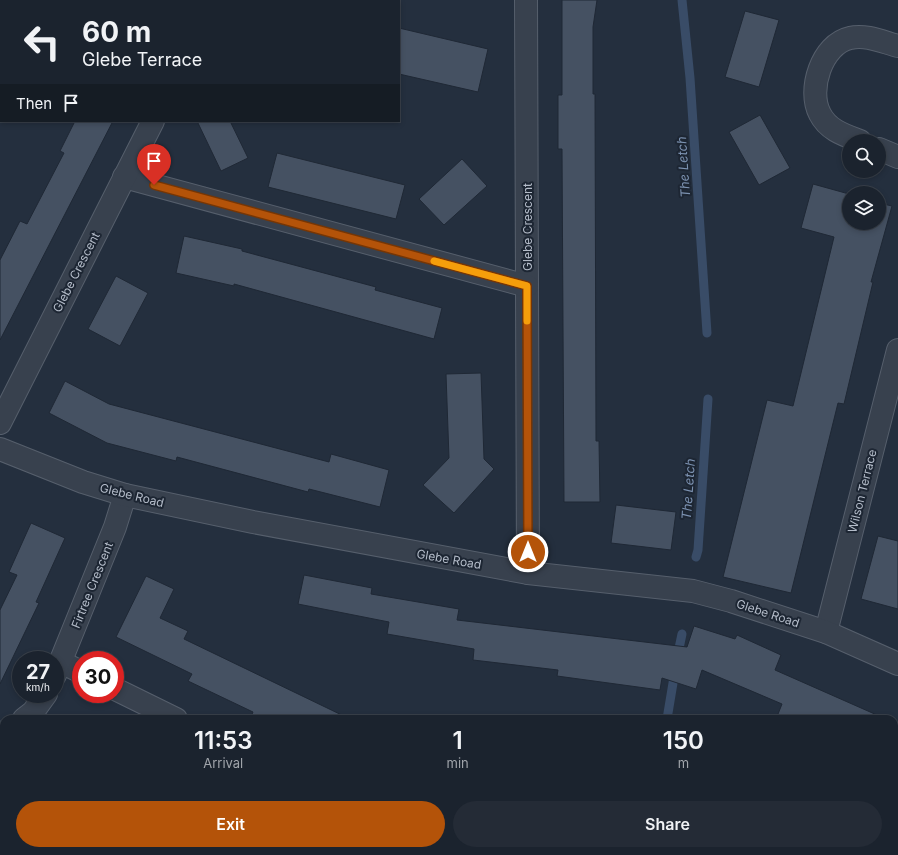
<!DOCTYPE html>
<html lang="en">
<head>
<meta charset="utf-8">
<style>
	:root { --surface:#1b232e; --page:#242b36; --text:#f1f3f6; --muted:#a0a4aa; --line:#39404a; --accent:#b45309 }
	body { margin:0; font-family:Inter,sans-serif; background:var(--page); color:var(--text); height:100vh; display:flex; flex-direction:column; font-size:15px; white-space:nowrap }
	* { box-sizing:border-box; margin:0 }
	p { font-size:13px; color:var(--muted) }
	.icon { flex:none; width:22px; height:22px; fill:none; stroke:currentColor; stroke-width:2; stroke-linecap:round; stroke-linejoin:round }
	.map { position:relative; flex:1; overflow:hidden }
	.drawer { position:absolute; left:0px; top:715px; width:898px; height:140px; display:flex; flex-direction:column; background:var(--surface); border-radius:12px 12px 0 0; box-shadow:0 2px 6px #0003,0 0 0 1px var(--line) }
	.drawer>* { flex:none }
	.banner { position:absolute; left:0px; top:0px; width:400px; height:122px; box-shadow:0 2px 6px #0003,0 0 0 1px var(--line); background:#1b232e; color:var(--text); overflow:hidden }
	.fabs { position:absolute; left:842px; top:134px; display:grid; gap:8px }
	.fabs a { display:grid; place-items:center; width:44px; height:44px; border-radius:50%; background:var(--surface); box-shadow:0 2px 6px #0003,0 0 0 1px var(--line); font-size:20px }
	.speed { position:absolute; left:12px; top:651px; display:flex; gap:8px; font-size:20px; font-weight:700; text-align:center }
	.speed>* { display:grid; place-content:center; width:52px; height:52px; border-radius:50%; background:var(--surface); box-shadow:0 2px 6px #0003,0 0 0 1px var(--line); line-height:1 }
	.speed small { font-size:10px; font-weight:400 }
	.speed .limit { border:6px solid #d22; background:#fff; color:#111 }
	.pin { position:absolute; display:grid; place-items:center; width:34px; height:34px; color:#fff; margin:-41px -17px; border-radius:50% 50% 50% 0; rotate:-45deg; box-shadow:0 0 4px #0007 }
	.pin .icon { rotate:45deg }
	.me { position:absolute; width:44px; margin:-22px; rotate:0deg; stroke-linejoin:round; filter:drop-shadow(0 0 3px #0008) }
	.turn { display:flex; align-items:center; gap:14px; height:84px; padding:0 16px; font-size:18px }
	.turn .icon { width:52px; height:52px; stroke-width:2.5 }
	.turn b { display:block; font-size:28px; line-height:34px }
	.then { display:flex; align-items:center; height:38px; padding:0 16px; background:#0003; gap:8px; font-size:15px }
	.eta { display:flex; justify-content:space-evenly; align-items:center; height:68px; text-align:center }
	.eta b { font-size:24px; font-weight:600; line-height:28px }
	.button { display:flex; gap:8px; margin-top:auto; padding:8px 16px }
	.button a { flex:1; height:46px; border-radius:24px; background:var(--accent); color:#fff; font-size:16px; font-weight:600; line-height:46px; text-align:center }
	.button a+a { background:var(--page); color:var(--text) }
	.map>svg:first-child { display:block }
</style>
</head>
<body>
<div class="map">
<svg width="898" height="855" viewBox="0 0 898 855">
	<rect width="100%" height="100%" fill="#242f3e"/>
	<g fill="none" stroke-linecap="round" stroke-linejoin="round">
		<!-- stream -->
		<g stroke="#394c67" stroke-width="9">
			<path d="M682,0L690,78L707,333"/>
			<path d="M696,557L698,550L708,399"/>
			<path d="M677,658L682,634"/>
			<path d="M667,719L675,671"/>
			<path d="M626,855L628,851"/>
		</g>
	</g>
	<!-- building -->
	<g fill="#455162" stroke="#1f2835">
		<path d="M562,0H597L593,27V94H595L596,441H599L600,502H564L562,149H558V95H562Z"/>
		<path d="M745,11L779,20L759,87L725,77Z"/>
		<path d="M399,28L488,49L478,92L399,74Z"/>
		<path d="M760,115L790,168L759,185L729,132Z"/>
		<path d="M75,121H113L0,340V260L20,221L27,224L64,153L60,151Z"/>
		<path d="M197,121H230L248,158L221,171Z"/>
		<path d="M277,153L405,185L396,219L268,187Z"/>
		<path d="M462,159L487,186L444,225L419,199Z"/>
		<path d="M813,184L849,194V223H879V203L892,206L871,282H873L844,404L838,403L791,593L723,577L767,400L793,406L834,237L801,228Z"/>
		<path d="M184,236L242,249V251L376,287L375,290L442,308L434,339L234,284V286L176,273Z"/>
		<path d="M116,276L148,293L120,346L88,329Z"/>
		<path d="M481,373L484,459L494,469L454,513L423,485L449,458L446,374Z"/>
		<path d="M65,381L109,404L329,462L331,454L389,470L380,507L309,489L308,492L177,457L176,461L107,443L49,413Z"/>
		<path d="M616,505L676,512L671,550L611,543Z"/>
		<path d="M31,523L65,538L36,602L39,603L0,684V610L17,575L9,572Z"/>
		<path d="M878,536L898,541V609L861,599Z"/>
		<path d="M304,575L372,588L371,594L459,609L457,620L687,647L694,626L735,639L737,635L781,655L775,670L886,719H776L782,704L702,670L696,689L662,678L660,690L557,676L558,670L473,660L474,649L387,634L389,622L298,604Z"/>
		<path d="M146,576L174,589L160,618L188,631L184,639L350,719H250L253,712L188,681L192,674L116,637Z"/>
	</g>
	<g fill="none" stroke-linecap="round" stroke-linejoin="round">
		<defs>
			<g id="minor">
				<path d="M526,0L528,573"/>
				<path d="M218,1L219,0"/>
				<path d="M860,141C844,135 828,130 820,114C807,90 822,44 850,38C866,34 883,42 898,46"/>
				<path d="M879,149L898,157"/>
				<path d="M124,177L527,286"/>
				<path d="M0,423L153,121"/>
				<path d="M826,632L898,350"/>
				<path d="M61,662L81,672"/>
				<path d="M55,675L115,527L125,495"/>
				<path d="M115,689L176,719"/>
				<path d="M24,719L33,712L46,694"/>
				<path d="M0,734L4,732"/>
				<path d="M894,765L898,757"/>
				<path d="M442,851L451,855"/>
				<path d="M422,855L424,851"/>
				<path d="M851,855L853,851"/>
			</g>
			<path id="tertiary" d="M0,449L83,482L125,495L253,522L528,573L693,591L731,601L826,632L898,664"/>
		</defs>
		<!-- minor casing -->
		<use href="#minor" stroke="#565f6c" stroke-width="24"/>
		<!-- tertiary casing -->
		<use href="#tertiary" stroke="#565f6c" stroke-width="24"/>
		<!-- path -->
		<g stroke="#44595c" stroke-width="2.5" stroke-dasharray="3 3" stroke-linecap="butt">
			<path d="M739,851L747,855"/>
			<path d="M594,855L597,851"/>
		</g>
		<!-- minor -->
		<use href="#minor" stroke="#38414e" stroke-width="22"/>
		<!-- tertiary -->
		<use href="#tertiary" stroke="#38414e" stroke-width="22"/>
	</g>
	<g fill="none" stroke-linecap="round" stroke-linejoin="round">
		<defs>
			<path id="route" d="M154,185L527,286L528,552"/>
		</defs>
		<!-- route casing -->
		<use href="#route" stroke="#753606" stroke-width="10"/>
		<!-- route -->
		<use href="#route" stroke="#b45309" stroke-width="7"/>
		<!-- slow -->
		<path stroke="#f59e0b" stroke-width="7" d="M434,261L527,286V321"/>
	</g>
	<g text-anchor="middle" dominant-baseline="central" stroke-width="4" stroke-linejoin="round" paint-order="stroke">
		<!-- street labels -->
		<g font-size="12" fill="#b4bcc9" stroke="#1d2633">
			<text transform="translate(527 227) rotate(-90)">Glebe Crescent</text>
			<text transform="translate(76 272) rotate(-63)">Glebe Crescent</text>
			<text transform="translate(862 491) rotate(-76)">Wilson Terrace</text>
			<text transform="translate(132 495) rotate(14)">Glebe Road</text>
			<text transform="translate(449 559) rotate(10)">Glebe Road</text>
			<text transform="translate(92 585) rotate(-68)">Firtree Crescent</text>
			<text transform="translate(768 613) rotate(18)">Glebe Road</text>
		</g>
		<!-- water labels -->
		<g font-size="13" font-style="italic" fill="#7c92b1" stroke="#1d2633">
			<text transform="translate(683 167) rotate(-94)">The Letch</text>
			<text transform="translate(688 489) rotate(-86)">The Letch</text>
		</g>
	</g>
</svg>
<div class="fabs">
<a><svg class="icon" aria-label="search" viewBox="0 0 24 24"><circle cx="10" cy="10" r="6"/><path d="M15 15l6 6"/></svg></a>
<a><svg class="icon" aria-label="layers" viewBox="0 0 24 24"><path d="M12 4l9 5-9 5-9-5zM3 14l9 5 9-5"/></svg></a>
</div>
<div class="speed"><div>27<small>km/h</small></div><div class="limit">30</div></div>
<div class="pin" style="left:154px;top:185px;background:#d93025"><svg class="icon" aria-label="arrive" viewBox="0 0 24 24"><path d="M6 21V4h12l-3 4 3 4H6"/></svg></div>
<svg class="me" style="left:528px;top:552px" viewBox="-20 -20 40 40"><circle r="17" fill="#b45309" stroke="#fff" stroke-width="3"/><path d="M0-11L8 9 0 5-8 9z" fill="#fff"/></svg>
<div class="banner">
<div class="turn"><svg class="icon" aria-label="left" viewBox="0 0 24 24"><path d="M17 20v-9H6M10 6l-5 5 5 5"/></svg><div><b>60 m</b>Glebe Terrace</div></div>
<div class="then">Then<svg class="icon" aria-label="arrive" viewBox="0 0 24 24"><path d="M6 21V4h12l-3 4 3 4H6"/></svg></div>
</div>
<section class="drawer">
<div class="eta">
<div><b>11:53</b><p>Arrival</p></div>
<div><b>1</b><p>min</p></div>
<div><b>150</b><p>m</p></div>
</div>
<div class="button"><a>Exit</a><a>Share</a></div>
</section>
</div>
</body>
</html>
